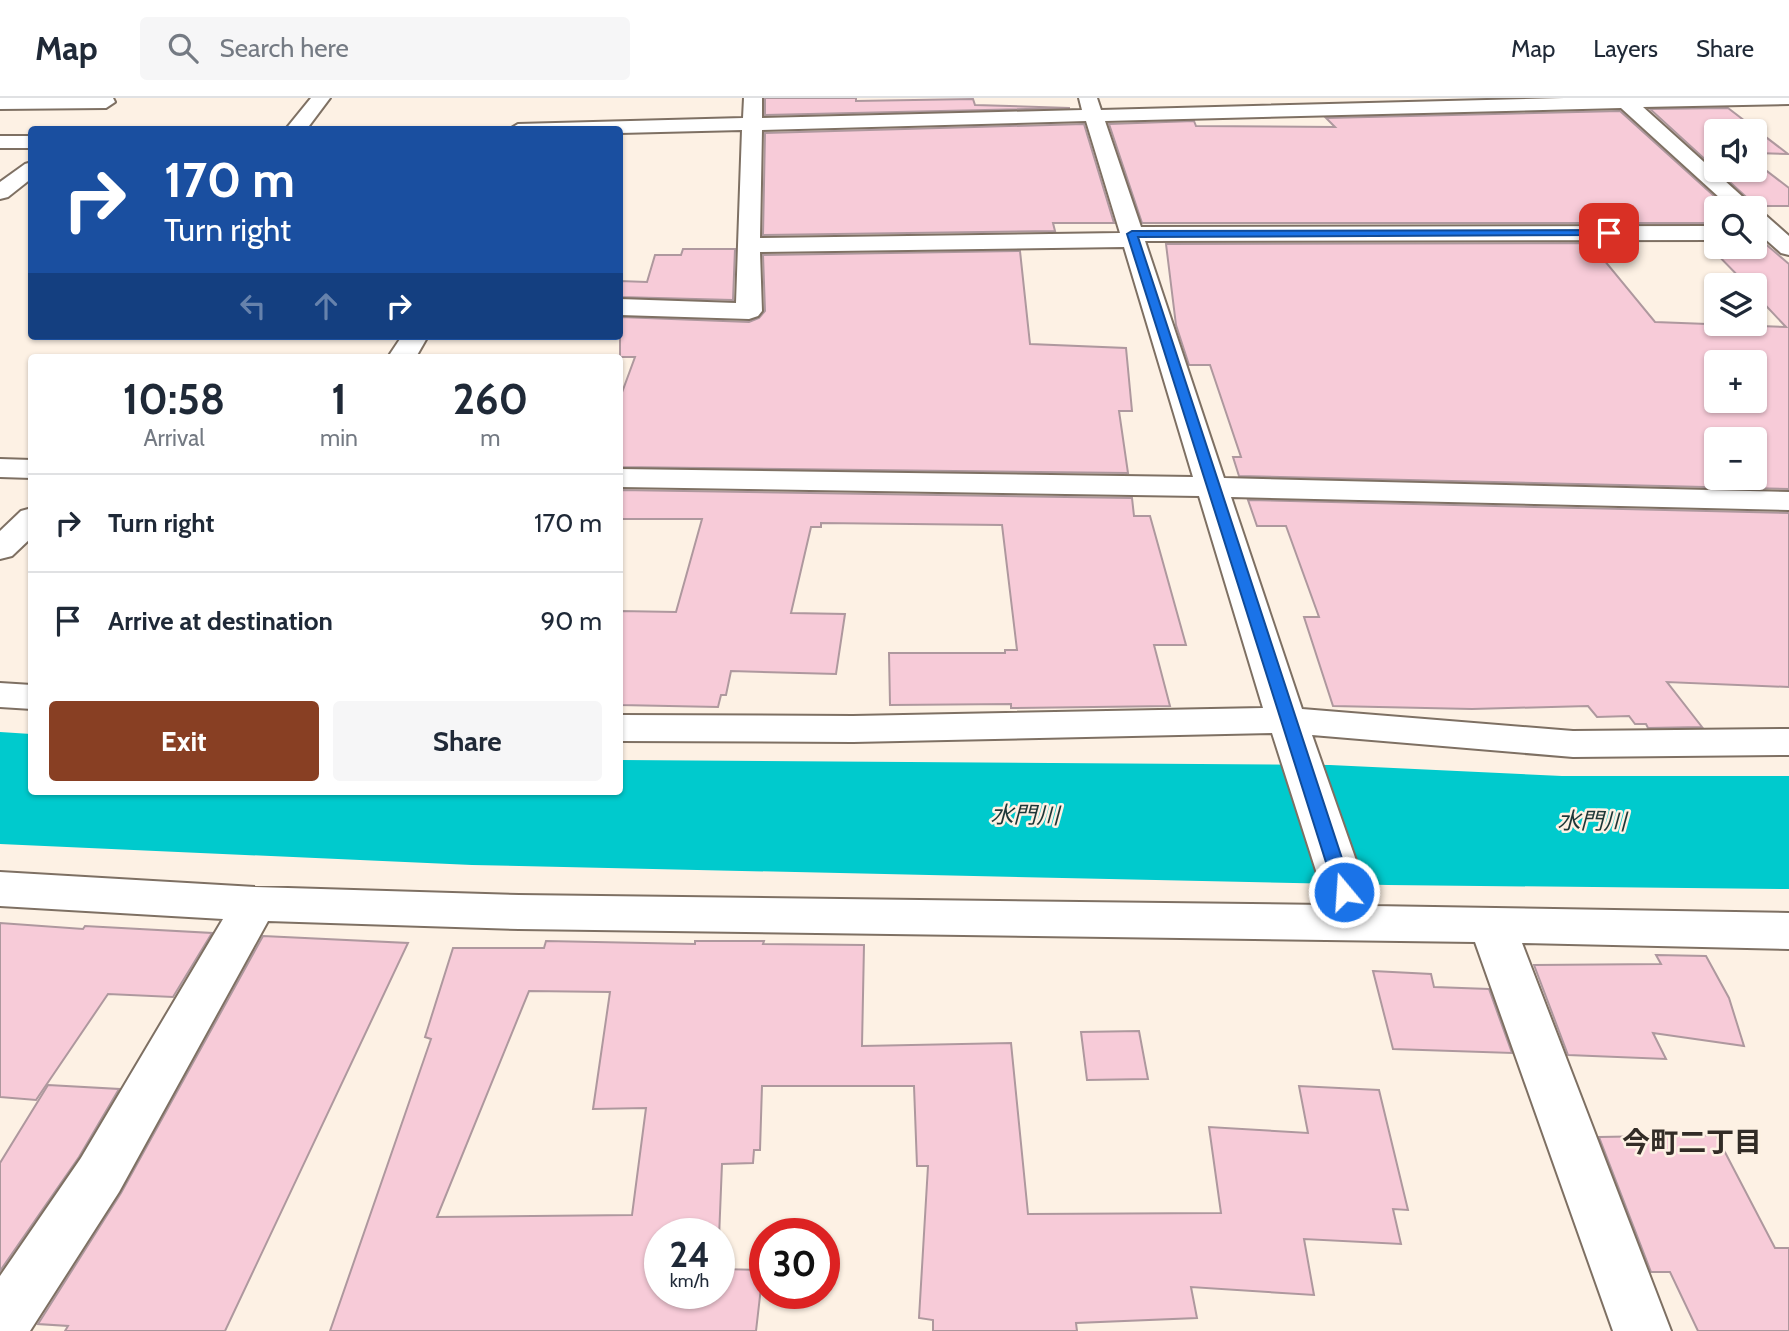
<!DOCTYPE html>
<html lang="en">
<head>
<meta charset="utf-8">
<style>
	:root { --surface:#fff; --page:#f6f6f7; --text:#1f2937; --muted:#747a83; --line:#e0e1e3; --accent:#883f23 }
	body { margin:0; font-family:Cabin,"Noto Sans JP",sans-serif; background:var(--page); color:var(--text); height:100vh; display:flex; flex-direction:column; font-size:26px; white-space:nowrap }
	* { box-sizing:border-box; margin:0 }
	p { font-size:23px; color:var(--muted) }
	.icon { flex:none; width:38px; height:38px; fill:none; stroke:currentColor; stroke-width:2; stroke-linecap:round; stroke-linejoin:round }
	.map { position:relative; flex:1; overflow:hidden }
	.details { position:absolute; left:28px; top:256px; width:595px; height:441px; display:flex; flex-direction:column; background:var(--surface); border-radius:7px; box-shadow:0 2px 5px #0004 }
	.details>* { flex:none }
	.guide { position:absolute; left:28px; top:28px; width:595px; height:214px; border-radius:7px; box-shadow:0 2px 5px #0004; background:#1a4fa0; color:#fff; overflow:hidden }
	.buttons { position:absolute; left:1704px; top:21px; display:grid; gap:14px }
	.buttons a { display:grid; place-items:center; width:63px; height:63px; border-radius:7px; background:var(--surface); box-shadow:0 2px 5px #0004; font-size:35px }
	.speed { position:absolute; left:644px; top:1120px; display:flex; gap:14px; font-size:35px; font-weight:700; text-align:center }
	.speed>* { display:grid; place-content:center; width:91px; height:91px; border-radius:50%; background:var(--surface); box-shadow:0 2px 5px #0004; line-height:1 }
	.speed small { font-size:18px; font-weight:400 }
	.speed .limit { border:10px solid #d22; background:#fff; color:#111 }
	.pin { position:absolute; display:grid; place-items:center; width:60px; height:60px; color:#fff; margin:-30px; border-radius:14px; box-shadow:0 4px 10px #0006 }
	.me { position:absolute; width:77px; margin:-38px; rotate:342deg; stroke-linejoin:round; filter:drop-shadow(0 0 5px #0008) }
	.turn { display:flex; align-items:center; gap:24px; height:147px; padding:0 21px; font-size:32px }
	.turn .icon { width:91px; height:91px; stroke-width:2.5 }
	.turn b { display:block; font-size:49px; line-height:60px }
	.lanes { display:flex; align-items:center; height:66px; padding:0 21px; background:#0003; justify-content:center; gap:35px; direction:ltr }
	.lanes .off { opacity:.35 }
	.eta { display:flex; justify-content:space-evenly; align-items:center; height:119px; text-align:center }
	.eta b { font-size:42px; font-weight:700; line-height:49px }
	.action { display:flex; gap:14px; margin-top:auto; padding:14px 21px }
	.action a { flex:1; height:80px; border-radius:7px; background:var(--accent); color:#fff; font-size:28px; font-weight:700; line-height:80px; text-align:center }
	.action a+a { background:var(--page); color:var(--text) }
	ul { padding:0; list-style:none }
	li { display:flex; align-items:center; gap:21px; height:98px; padding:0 21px; border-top:2px solid var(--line) }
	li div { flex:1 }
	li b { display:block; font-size:26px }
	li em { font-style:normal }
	header { display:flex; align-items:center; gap:42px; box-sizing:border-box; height:98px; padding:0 35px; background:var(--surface); border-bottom:2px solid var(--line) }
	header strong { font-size:33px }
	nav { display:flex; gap:38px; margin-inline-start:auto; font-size:24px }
	.search { width:490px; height:63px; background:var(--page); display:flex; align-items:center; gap:18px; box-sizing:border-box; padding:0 24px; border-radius:7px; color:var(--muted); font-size:26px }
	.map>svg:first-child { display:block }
</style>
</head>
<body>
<header>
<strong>Map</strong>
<div class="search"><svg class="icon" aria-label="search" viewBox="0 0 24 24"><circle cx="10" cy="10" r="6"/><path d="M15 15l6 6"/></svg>Search here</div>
<nav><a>Map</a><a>Layers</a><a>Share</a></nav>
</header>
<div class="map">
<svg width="1789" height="1233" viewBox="0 0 1789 1233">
	<rect width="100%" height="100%" fill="#fdf1e4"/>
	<!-- water -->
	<path fill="#00cacd" d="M0,634L31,636L32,693H620V662L1330,667L1562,678H1789V791L1388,787L472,767L0,746Z"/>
	<!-- building -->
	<g fill="#f7cbd8" stroke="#ae989e" stroke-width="2" fill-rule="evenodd">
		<path d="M765,0H856V3L973,1L975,7L1070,10L765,17Z"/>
		<path d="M1728,10L1788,56L1755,55V33H1717V72H1755V64L1789,90V108H1756L1650,11Z"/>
		<path d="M1620,13L1724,107H1720L1723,110H1717V125H1142L1109,26L1194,23L1196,28L1335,29L1326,20Z"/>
		<path d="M1084,26L1114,125H1053L1055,133L763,137L765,35Z"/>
		<path d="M1755,137L1789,166V391L1239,378L1233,359H1241L1210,267H1189L1176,227L1166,146L1590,145L1655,224L1786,229L1755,196V187H1747L1706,145H1717V149H1755ZM1717,264H1755V303H1717ZM1717,341H1755V380H1717Z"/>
		<path d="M683,151H735L733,202L620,199V183L647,184L655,157H681Z"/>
		<path d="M1020,153L1030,246L1126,250L1132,313H1119L1128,375L620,369V300L635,259H620V219L749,224L759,220L765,213L763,157Z"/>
		<path d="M620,392L1132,400L1134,418H1150L1186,547H1154L1170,608L1011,610V606L890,607L889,555H1005V552H1017L1002,427L821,425V429H811L791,515L845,516L836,576L731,573L726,597H721L718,609L620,607V513L676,514L702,421H620Z"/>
		<path d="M1248,402L1789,415V589L1667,584L1702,629L1648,630L1646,626H1635L1629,618L1597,619L1588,608L1472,611L1333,608L1304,519H1319L1286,428H1257Z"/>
		<path d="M0,825L83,831L85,828L212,835L173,899L108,896L36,1002L0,999Z"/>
		<path d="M263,838L408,845L225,1233H65L68,1228L38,1226L121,1095Z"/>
		<path d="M546,843L695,846V843H764L763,846L864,847L862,948L1011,945L1028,1116L1221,1115L1209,1029L1308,1035L1299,988L1379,992L1408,1112L1393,1111L1401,1146L1304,1141L1314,1197L1191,1189L1197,1220L1076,1225L1077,1233H933V1222L919,1220L928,1068H917L914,988H762L760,1052H754L753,1065L722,1066L719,1140V1136H660V1195H719V1171L763,1172L756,1233H330L431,941L425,939L453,850H544ZM529,893L610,894L593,1011L646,1010L632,1117L437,1119Z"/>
		<path d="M1656,857L1706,858L1729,900L1744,948L1653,935L1666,961L1568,957L1534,867L1661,866Z"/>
		<path d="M1373,873L1431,876L1434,889L1489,891L1512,955L1393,951Z"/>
		<path d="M1139,933L1148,981L1087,982L1081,934Z"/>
		<path d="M48,987L119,991L79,1059L0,1173V1065Z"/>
		<path d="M1716,1037L1775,1150H1789V1233H1698L1670,1174H1651L1599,1039Z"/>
	</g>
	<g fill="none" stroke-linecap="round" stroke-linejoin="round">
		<defs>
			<g id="minor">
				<path d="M0,0H113L115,4L106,10L0,11Z"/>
				<path d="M311,0H330L306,32H285Z"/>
				<path d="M744,0H762V20L1082,12L1079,0H1097L1101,12L1564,0H1789V6L1643,9L1755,110H1731L1621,10L1105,23L1141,129L1717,128V142L1145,143L1224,380L1789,394V412L1231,399L1302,611L1573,633L1789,631V657L1573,659L1312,637L1372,808L1789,815V851L1522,845L1671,1233H1613L1475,844L519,831L268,823L119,1094L30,1233H0V1178L81,1060L223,821L0,808V774L255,789L519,797L1327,807L1272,635L853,644L620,643V617L853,618L1263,610L1199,398L620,389V371L1193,379L1124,149L760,154L762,213L758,218L749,221L620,217V201L736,205L742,32L620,35V32H508L518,26L743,20ZM1086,23L1120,135L760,140L762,32Z"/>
				<rect x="0" y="38" width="32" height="12"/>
				<path d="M32,64V80L8,99L0,101V84L25,66Z"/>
				<path d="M1755,113L1763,115L1789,138V157L1781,155L1755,132Z"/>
				<path d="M402,238H428L416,259H388Z"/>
				<path d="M0,361L32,362V380L0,379Z"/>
				<path d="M32,410V439L12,458L0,461V433L21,413Z"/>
				<path d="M0,585L32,587V611L0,609Z"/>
			</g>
		</defs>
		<!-- minor casing -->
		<use href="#minor" stroke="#7e7063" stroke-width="4"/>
		<!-- minor -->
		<use href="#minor" fill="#fff" fill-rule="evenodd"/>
	</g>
	<!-- route -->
	<path fill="#1a73e8" stroke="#114b97" stroke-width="2" d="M1609,132L1612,133V137L1138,139L1353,794L1350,799H1337L1127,136L1132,133Z"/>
	<g text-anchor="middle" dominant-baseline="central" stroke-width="5" stroke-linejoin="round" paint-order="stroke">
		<!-- water labels -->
		<g font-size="23" font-style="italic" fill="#1d3737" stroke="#fdf1e4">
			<text transform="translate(1025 717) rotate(1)">水門川</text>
			<text transform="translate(1592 723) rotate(1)">水門川</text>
		</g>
		<!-- near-neighbourhood labels -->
		<g font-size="28" font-weight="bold" fill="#322c26" stroke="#fdf1e4">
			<text x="1692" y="1044">今町二丁目</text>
		</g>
	</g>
</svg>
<div class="buttons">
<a><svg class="icon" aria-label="sound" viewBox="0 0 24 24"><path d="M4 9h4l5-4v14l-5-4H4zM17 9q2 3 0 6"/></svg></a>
<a><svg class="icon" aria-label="search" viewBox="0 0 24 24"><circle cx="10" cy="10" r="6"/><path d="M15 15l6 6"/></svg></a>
<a><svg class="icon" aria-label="layers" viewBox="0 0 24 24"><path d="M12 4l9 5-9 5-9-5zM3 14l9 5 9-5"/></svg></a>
<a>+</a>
<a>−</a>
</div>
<div class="speed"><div>24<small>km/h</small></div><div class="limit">30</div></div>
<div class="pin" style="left:1609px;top:135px;background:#d93025"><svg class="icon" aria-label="arrive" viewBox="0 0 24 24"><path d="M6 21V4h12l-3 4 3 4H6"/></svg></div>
<svg class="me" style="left:1344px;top:794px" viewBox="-20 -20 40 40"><circle r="17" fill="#1a73e8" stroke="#fff" stroke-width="3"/><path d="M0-11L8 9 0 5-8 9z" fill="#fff"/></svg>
<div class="guide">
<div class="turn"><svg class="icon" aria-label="right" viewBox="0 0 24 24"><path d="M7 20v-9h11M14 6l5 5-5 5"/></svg><div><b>170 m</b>Turn right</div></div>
<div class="lanes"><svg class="icon off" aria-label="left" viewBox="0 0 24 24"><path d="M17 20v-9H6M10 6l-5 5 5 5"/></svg><svg class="icon off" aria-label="ahead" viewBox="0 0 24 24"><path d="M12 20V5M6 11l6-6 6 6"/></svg><svg class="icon" aria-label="right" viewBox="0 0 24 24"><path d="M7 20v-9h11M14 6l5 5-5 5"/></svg></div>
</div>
<section class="details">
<div class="eta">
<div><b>10:58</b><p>Arrival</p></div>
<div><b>1</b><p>min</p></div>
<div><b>260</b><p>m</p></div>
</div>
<ul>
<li><svg class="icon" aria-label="right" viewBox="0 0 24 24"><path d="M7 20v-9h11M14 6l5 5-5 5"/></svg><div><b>Turn right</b></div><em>170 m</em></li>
<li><svg class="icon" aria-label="arrive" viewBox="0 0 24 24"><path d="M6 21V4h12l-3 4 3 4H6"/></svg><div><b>Arrive at destination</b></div><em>90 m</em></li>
</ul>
<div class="action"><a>Exit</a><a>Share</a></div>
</section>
</div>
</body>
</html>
